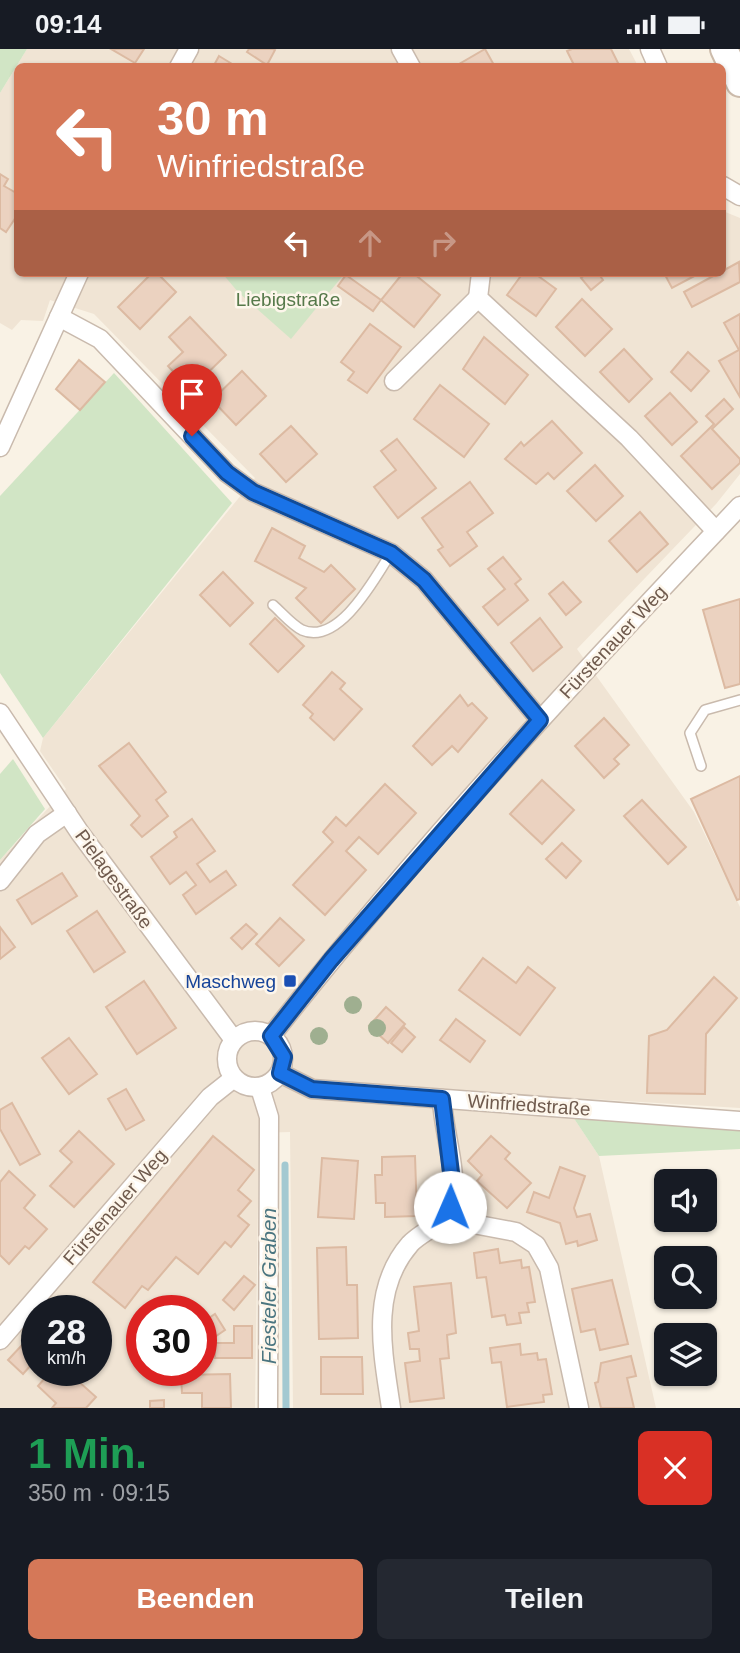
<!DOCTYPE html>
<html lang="de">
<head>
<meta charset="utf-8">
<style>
	:root { --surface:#171b24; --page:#242831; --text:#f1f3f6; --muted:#9ea1a6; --accent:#d57858 }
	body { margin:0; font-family:Arial,sans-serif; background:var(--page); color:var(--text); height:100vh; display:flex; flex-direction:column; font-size:26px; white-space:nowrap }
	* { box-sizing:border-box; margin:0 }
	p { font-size:23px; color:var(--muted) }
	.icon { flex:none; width:38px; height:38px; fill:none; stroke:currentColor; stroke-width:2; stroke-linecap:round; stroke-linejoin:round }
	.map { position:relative; height:1359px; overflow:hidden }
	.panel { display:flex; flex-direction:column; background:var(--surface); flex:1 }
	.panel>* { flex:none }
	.top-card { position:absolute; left:14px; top:14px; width:712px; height:214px; border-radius:10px; box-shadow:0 2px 5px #0004; background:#d57858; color:#fff; overflow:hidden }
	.fabs { position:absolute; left:654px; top:1120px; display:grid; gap:14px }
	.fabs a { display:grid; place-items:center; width:63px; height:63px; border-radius:10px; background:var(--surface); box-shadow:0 2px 5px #0004; font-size:35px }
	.speed { position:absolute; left:21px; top:1246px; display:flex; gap:14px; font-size:35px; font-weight:700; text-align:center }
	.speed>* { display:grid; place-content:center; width:91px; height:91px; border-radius:50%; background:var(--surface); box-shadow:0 2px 5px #0004; line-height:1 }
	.speed small { font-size:18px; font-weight:400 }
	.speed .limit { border:10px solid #d22; background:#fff; color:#111 }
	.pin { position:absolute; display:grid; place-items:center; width:60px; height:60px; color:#fff; margin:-72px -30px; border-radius:50% 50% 50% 0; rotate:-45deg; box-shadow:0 0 7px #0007 }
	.pin .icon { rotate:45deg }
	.me { position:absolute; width:77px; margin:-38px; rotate:1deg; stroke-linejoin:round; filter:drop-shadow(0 0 5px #0008) }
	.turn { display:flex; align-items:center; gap:24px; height:147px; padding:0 28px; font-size:32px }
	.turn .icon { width:91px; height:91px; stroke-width:2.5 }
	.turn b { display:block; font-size:49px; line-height:60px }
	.lanes { display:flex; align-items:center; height:66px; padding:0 28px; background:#0003; justify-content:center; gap:35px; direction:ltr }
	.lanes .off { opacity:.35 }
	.round { display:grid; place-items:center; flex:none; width:74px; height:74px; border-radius:10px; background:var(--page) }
	.headline { display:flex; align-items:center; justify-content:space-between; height:119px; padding:0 28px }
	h1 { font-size:42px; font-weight:600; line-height:52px; color:#1e9e55 }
	.action { display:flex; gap:14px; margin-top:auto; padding:14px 28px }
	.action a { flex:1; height:80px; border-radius:10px; background:var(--accent); color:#fff; font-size:28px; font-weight:600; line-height:80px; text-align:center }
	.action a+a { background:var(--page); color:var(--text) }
	.status { display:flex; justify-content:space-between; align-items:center; height:49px; padding:0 35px; background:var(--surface); direction:ltr }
	.status svg { height:19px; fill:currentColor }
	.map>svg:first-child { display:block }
</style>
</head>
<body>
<div class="status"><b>09:14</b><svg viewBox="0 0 49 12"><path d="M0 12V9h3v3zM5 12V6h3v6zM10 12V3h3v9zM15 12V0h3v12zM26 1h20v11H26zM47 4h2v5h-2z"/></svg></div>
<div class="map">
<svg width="740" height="1359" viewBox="0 0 740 1359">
	<rect width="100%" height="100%" fill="#f9f2e5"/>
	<!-- residential -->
	<path fill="#f0e4d4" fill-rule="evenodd" d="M27,0H629L638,17L18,18V224H723V162L740,169V425L716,455L577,600L694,763L740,858V1059L575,1049L573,1068L599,1107L656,1359H293L290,1083L259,1084L255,1359H0V811L66,740L40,702L43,689L255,429L94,265L50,251L43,272L21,271L12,281L0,274V44ZM37,1262H96V1321H37ZM142,1262H201V1321H142Z"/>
	<!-- green -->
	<g fill="#d1e5c5">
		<path d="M0,0H27L0,44Z"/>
		<path d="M222,224H345L291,290L238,243Z"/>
		<path d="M114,324L232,454L43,689L0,624V447Z"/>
		<path d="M13,710L45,760L0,811V725Z"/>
		<path d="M573,1068L740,1080V1100L599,1107Z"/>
	</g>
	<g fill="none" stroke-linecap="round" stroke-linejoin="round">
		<!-- stream -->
		<path stroke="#a3c9d1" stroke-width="7" d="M285,1116L286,1359"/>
	</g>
	<!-- building -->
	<g fill="#ebd2c0" stroke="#dcbaa2" stroke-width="2">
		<path d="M111,0H144L135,14Z"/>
		<path d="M249,0H273L275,1L267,16L247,3Z"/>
		<path d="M485,0L494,16L492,18H454Z"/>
		<path d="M572,0H611L620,18H575L567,2Z"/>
		<path d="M219,7L237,18H213Z"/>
		<path d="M0,125L8,130L4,137L18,145V165L6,183L0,179Z"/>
		<path d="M739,213L740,233L692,258L684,243Z"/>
		<path d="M152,224H157L176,243L140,280L118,258Z"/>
		<path d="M403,224H413L440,246L414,278L381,251Z"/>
		<path d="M523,224H534L556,240L536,267L507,246Z"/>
		<path d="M587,224H598L603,231L591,241L581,229Z"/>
		<path d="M664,224H700L672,239Z"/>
		<path d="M346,226L381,251L373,262L338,237Z"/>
		<path d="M582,250L612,280L585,307L556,278Z"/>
		<path d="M740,265V348L719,312L739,301L724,274Z"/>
		<path d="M190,268L226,306L190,341L168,317L183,303L169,288Z"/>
		<path d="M370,275L401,298L367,344L348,331L354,323L341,313Z"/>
		<path d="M484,288L528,326L505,355L463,320Z"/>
		<path d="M624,300L652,330L629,353L600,323Z"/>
		<path d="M688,303L709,322L691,342L671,323Z"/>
		<path d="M79,311L105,333L80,361L56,340Z"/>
		<path d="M242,322L266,347L236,376L212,351Z"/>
		<path d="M440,336L489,375L464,408L414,370Z"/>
		<path d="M670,344L697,373L672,396L645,367Z"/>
		<path d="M724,350L733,360L712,380L740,410V414L712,440L681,407L714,375L706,367Z"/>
		<path d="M552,372L582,404L554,430L548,424L536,435L505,410L521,393L524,397Z"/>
		<path d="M291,377L317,405L286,433L260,405Z"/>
		<path d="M397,390L436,439L398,469L374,438L396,421L381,402Z"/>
		<path d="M595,416L623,447L596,472L567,442Z"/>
		<path d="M470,433L493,464L467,483L477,497L450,517L438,501L443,498L422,469Z"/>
		<path d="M640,463L668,495L637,523L609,492Z"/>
		<path d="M272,479L305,497L299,509L324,523L331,516L355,540L321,574L296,549L306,539L255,512Z"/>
		<path d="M503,508L521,530L515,535L528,551L498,576L483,558L505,540L488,520Z"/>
		<path d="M223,523L253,554L230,577L200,546Z"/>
		<path d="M563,533L581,553L566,566L549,545Z"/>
		<path d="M740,550V635L725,639L703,561Z"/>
		<path d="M275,569L304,597L278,623L250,595Z"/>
		<path d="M540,569L562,598L533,622L511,594Z"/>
		<path d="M332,623L345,634L340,640L362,660L334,691L310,669L313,665L303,656Z"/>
		<path d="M460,646L468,657L472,654L487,669L458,703L452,697L432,716L413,697Z"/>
		<path d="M604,669L629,696L614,710L619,715L604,729L575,697Z"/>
		<path d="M129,694L166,743L156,751L168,767L142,788L131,776L140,767L99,717Z"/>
		<path d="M740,727V850L737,851L691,750Z"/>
		<path d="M542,731L574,761L542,795L510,765Z"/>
		<path d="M385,735L416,764L378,805L359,788L346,802L366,821L325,866L293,836L333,793L323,783L336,768L346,777Z"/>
		<path d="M642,751L686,798L668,815L624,767Z"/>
		<path d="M192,770L215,802L197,815L210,833L226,822L236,836L196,865L183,846L196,836L186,823L170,835L151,808L177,788L174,783Z"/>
		<path d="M562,794L581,812L566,829L546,810Z"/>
		<path d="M62,824L77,847L32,875L17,851Z"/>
		<path d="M97,862L125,903L94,923L67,882Z"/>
		<path d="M280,869L304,891L279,917L256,895Z"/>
		<path d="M246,875L257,885L242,900L231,889Z"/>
		<path d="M0,878L15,898L0,910Z"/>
		<path d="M483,909L516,934L528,918L555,939L520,986L459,941Z"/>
		<path d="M714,928L737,949L706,985L705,1045L647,1044L649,987L667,981Z"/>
		<path d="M144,932L176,979L137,1005L106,958Z"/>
		<path d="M386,958L405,975L388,994L369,977Z"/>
		<path d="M456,970L485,992L470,1013L440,991Z"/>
		<path d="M404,978L415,988L402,1003L391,994Z"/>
		<path d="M69,989L97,1025L69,1045L42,1009Z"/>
		<path d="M126,1040L144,1071L126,1081L108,1050Z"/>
		<path d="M12,1054L40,1105L20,1116L0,1080V1061Z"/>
		<path d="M79,1082L114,1115L74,1158L50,1137L72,1113L60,1102Z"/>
		<path d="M213,1087L254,1121L238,1141L251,1152L238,1167L249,1176L231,1198L225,1193L198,1225L176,1208L148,1241L142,1237L125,1259L93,1233Z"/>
		<path d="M491,1087L510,1104L505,1110L531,1134L507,1159L477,1132L482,1126L468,1112Z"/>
		<path d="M415,1107L417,1167L385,1168V1154H376L375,1126H382V1108Z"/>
		<path d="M322,1109L358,1112L354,1170L318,1168Z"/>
		<path d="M560,1118L585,1127L574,1159L577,1168L590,1165L597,1191L578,1197L577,1192L566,1195L560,1174L527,1163L534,1143L549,1149Z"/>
		<path d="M9,1122L35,1146L24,1159L47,1180L29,1200L25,1197L9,1215L0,1206V1133Z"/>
		<path d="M346,1198L347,1236H357L358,1289L319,1290L317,1199Z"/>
		<path d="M498,1200L500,1214L521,1211L522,1219L529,1218L535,1253L527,1254L529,1263L519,1264L521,1274L507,1276L505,1266L492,1268L486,1228L477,1229L474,1204Z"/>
		<path d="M244,1227L255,1236L234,1261L223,1251Z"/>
		<path d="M612,1231L628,1295L600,1301L595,1280L581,1283L572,1240Z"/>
		<path d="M451,1234L456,1284L447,1286L449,1309L440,1310L444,1349L410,1353L405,1314L420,1312L419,1300H410L408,1284L419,1282L414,1238Z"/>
		<path d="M215,1265L225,1281L213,1289L203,1273Z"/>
		<path d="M234,1277H252V1309H215V1294H234Z"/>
		<path d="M37,1280V1321H88L78,1332L96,1348L86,1359H52L56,1354L38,1337L45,1329L31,1316L23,1325L8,1311Z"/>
		<path d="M520,1295L521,1306L537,1304L538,1311L546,1310L552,1345L543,1346L544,1353L507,1358L501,1313L492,1314L490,1299Z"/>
		<path d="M631,1307L636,1327L627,1329L634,1359H601L595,1334L598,1333L601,1314Z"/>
		<path d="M321,1308H362L363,1345H321Z"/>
		<path d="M230,1325L231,1359H202V1344H182L181,1326Z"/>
		<path d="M164,1351V1359H150V1352Z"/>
	</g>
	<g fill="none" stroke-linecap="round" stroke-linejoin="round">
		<defs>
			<g id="service">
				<path d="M273,556C282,564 292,576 302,581C339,597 375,529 391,504"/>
				<path d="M701,717L690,684L705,661L740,651"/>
			</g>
			<g id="minor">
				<path d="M401,0L411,18"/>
				<path d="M650,0L658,18"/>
				<path d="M179,18L189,0"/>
				<path d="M723,137L740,147"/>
				<path d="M481,224L478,249L629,389L716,482"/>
				<path d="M59,268L100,290L227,424L253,443L391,504L424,531L540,671"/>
				<path d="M394,332L478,249"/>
				<path d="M0,398L79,224"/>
				<path d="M0,664L80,784L234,991"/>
				<path d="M0,832L37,785L67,764"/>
				<circle cx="255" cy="1010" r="28"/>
				<path d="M271,987C416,802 578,628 740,457"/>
				<path d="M280,1024L312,1040L740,1072"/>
				<path d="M260,1039L269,1068L268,1359"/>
				<path d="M448,1162L468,1174L516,1183L536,1196L549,1219L579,1359"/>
				<path d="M0,1291L210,1048L234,1029"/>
				<path d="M391,1359C383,1304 369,1242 410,1195C423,1181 446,1176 451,1156C459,1123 443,1083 442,1050"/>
			</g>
			<path id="secondary" d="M724,0L740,34"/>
		</defs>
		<!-- service casing -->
		<use href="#service" stroke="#c9baad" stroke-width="12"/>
		<!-- minor casing -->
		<use href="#minor" stroke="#c9baad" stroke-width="21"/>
		<!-- secondary casing -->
		<use href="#secondary" stroke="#ccbbab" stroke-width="30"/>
		<!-- service -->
		<use href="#service" stroke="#fff" stroke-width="9"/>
		<!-- minor -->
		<use href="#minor" stroke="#fff" stroke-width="18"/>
		<!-- secondary -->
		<use href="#secondary" stroke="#fff" stroke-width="26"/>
	</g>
	<!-- trees -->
	<g fill="#9faf90">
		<circle cx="353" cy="956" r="9"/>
		<circle cx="377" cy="979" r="9"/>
		<circle cx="319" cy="987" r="9"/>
	</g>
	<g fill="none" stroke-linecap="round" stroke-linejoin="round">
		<defs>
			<path id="route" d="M192,387L227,424L253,443L391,504L424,531L540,671L331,911L271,987L284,1008L280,1024L312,1040L442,1050L453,1140L450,1158"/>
		</defs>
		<!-- route casing -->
		<use href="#route" stroke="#114b97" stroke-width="18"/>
		<!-- route -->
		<use href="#route" stroke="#1a73e8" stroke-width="12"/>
	</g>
	<!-- markers -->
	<rect fill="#1a4fb4" stroke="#fdf6eb" stroke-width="2.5" x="283" y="925" width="14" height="14" rx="3.5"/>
	<g text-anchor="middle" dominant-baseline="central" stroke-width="5" stroke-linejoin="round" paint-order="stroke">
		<!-- park labels -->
		<g font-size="19" fill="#56794a" stroke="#fdf6eb">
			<text x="288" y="250">Liebigstraße</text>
		</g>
		<!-- street labels -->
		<g font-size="19" fill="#6f5a4d" stroke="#fdf6eb">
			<text transform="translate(613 593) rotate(-47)">Fürstenauer Weg</text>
			<text transform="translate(114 830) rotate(54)">Pielagestraße</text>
			<text transform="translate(529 1056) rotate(4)">Winfriedstraße</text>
			<text transform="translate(115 1158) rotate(-49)">Fürstenauer Weg</text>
		</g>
		<!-- transit labels -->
		<g font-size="19" fill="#164399" stroke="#fdf6eb" text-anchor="end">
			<text x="276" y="932">Maschweg</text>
		</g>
		<!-- water labels -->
		<g font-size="21" font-style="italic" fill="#4a7580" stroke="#fdf6eb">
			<text transform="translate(268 1237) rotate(-90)">Fiesteler Graben</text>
		</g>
	</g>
</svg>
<div class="fabs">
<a><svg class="icon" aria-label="sound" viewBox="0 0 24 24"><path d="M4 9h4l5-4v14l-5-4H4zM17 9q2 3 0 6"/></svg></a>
<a><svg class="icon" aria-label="search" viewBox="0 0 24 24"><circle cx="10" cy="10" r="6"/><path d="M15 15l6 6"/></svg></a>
<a><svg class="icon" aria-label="layers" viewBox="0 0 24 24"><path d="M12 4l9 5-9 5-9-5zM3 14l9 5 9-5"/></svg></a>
</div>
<div class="speed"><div>28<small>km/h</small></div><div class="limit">30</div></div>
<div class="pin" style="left:192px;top:387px;background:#d93025"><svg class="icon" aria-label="arrive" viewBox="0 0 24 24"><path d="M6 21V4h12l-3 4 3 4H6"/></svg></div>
<svg class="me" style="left:450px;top:1158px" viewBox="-20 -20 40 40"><circle r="19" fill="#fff"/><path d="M0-13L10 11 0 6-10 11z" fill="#1a73e8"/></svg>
<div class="top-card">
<div class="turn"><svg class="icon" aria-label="left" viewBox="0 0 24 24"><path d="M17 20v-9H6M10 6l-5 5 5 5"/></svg><div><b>30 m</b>Winfriedstraße</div></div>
<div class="lanes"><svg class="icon" aria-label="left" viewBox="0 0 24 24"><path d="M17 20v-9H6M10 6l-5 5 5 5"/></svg><svg class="icon off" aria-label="ahead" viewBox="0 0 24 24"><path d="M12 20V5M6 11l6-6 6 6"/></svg><svg class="icon off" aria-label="right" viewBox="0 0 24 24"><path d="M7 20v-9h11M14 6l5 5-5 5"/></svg></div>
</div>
</div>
<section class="panel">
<div class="headline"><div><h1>1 Min.</h1><p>350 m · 09:15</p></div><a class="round" style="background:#d93025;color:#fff"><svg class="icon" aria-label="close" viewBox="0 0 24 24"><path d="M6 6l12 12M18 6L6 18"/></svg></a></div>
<div class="action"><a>Beenden</a><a>Teilen</a></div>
</section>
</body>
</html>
